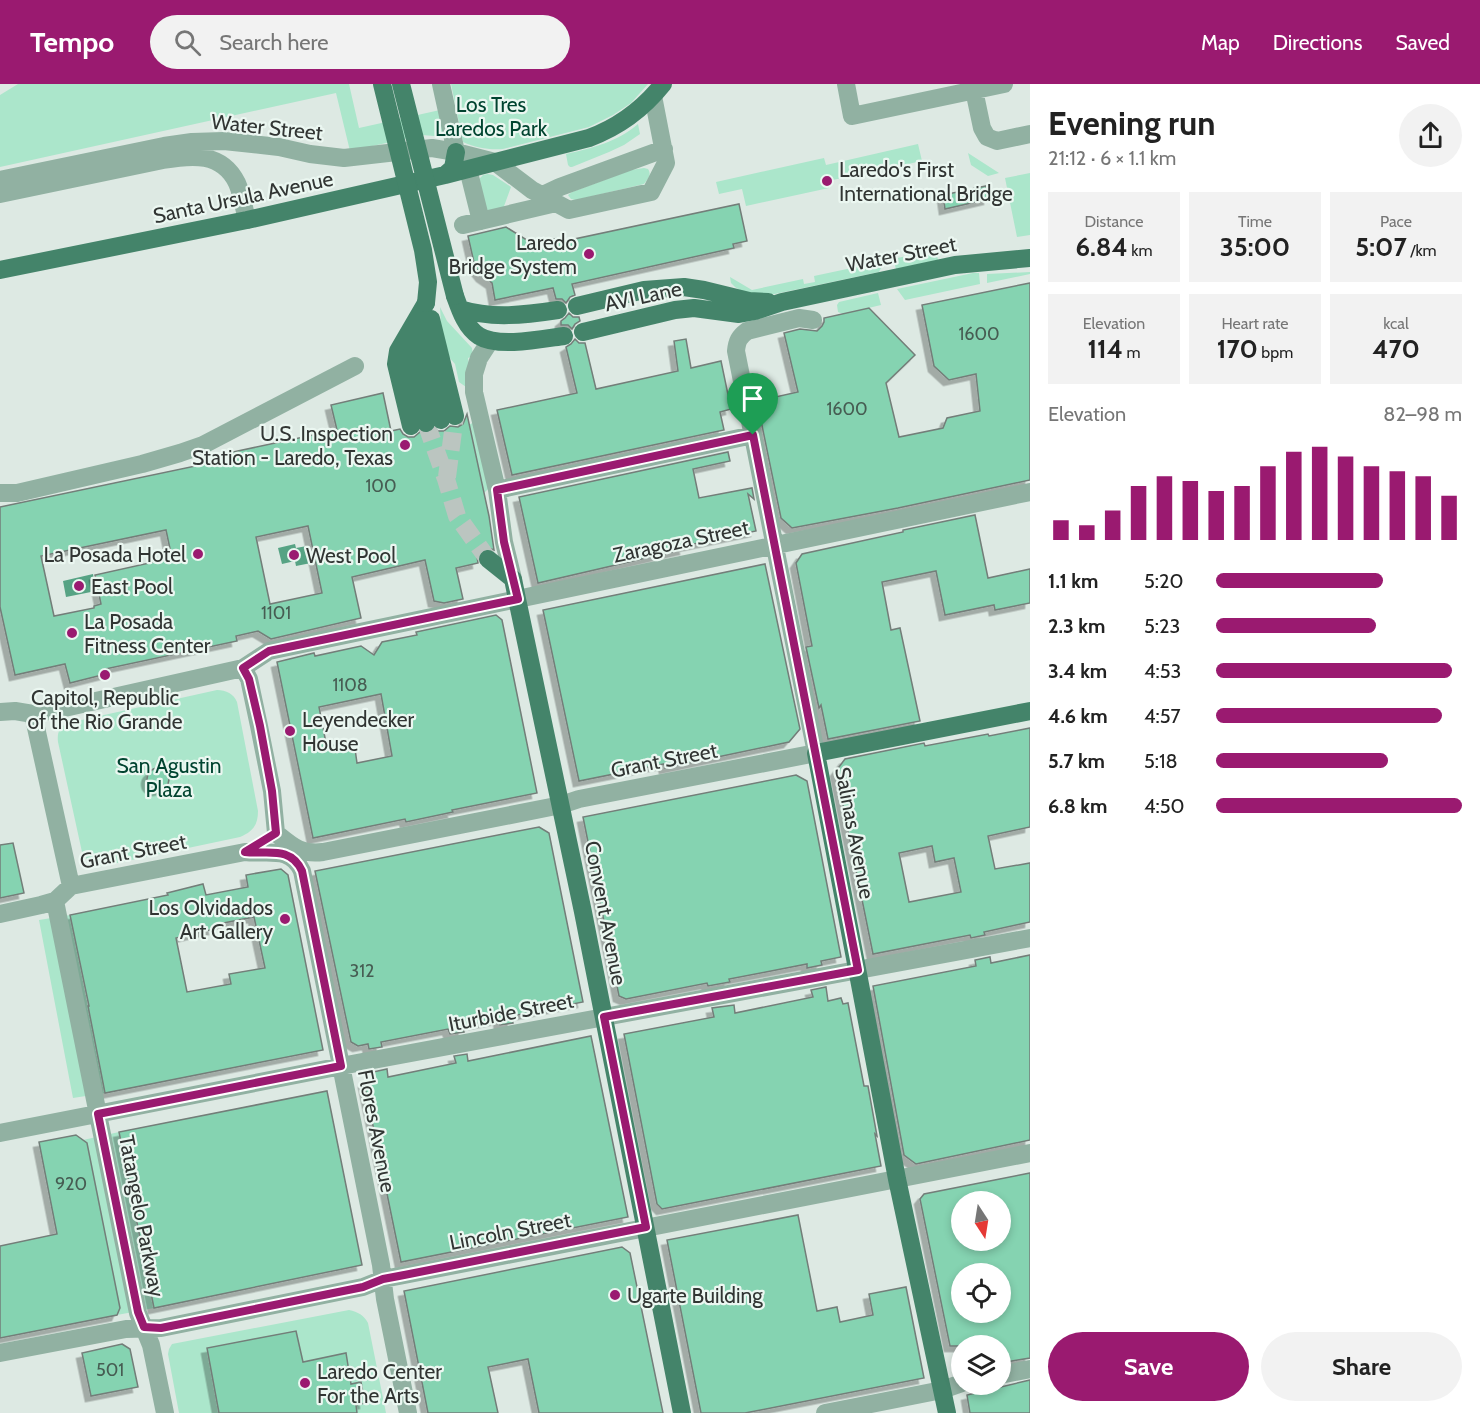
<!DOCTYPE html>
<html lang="en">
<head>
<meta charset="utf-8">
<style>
  :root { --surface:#fff; --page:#f2f2f2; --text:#222; --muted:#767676; --accent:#9a1a70 }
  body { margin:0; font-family:Cabin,sans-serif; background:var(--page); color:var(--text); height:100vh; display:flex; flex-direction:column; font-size:22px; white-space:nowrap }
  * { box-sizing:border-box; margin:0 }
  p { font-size:20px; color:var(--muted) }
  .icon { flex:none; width:33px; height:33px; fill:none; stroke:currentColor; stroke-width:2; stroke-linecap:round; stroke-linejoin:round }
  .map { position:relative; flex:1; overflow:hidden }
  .details { display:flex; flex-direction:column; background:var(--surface); width:450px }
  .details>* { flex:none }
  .needle { width:39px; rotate:168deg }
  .controls { position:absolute; left:951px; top:1107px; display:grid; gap:12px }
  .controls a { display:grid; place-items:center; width:60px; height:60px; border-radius:50%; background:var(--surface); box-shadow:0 3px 9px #0003; font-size:30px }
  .pin { position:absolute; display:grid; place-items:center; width:51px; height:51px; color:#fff; margin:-62px -26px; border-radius:50% 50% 50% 0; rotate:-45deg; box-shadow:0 0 6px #0007 }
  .pin .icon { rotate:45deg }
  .round { display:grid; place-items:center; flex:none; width:63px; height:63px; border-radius:32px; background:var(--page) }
  .overview { display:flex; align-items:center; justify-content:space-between; height:102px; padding:0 18px }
  h1 { font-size:33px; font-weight:700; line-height:45px }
  .metrics { display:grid; grid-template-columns:repeat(3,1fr); gap:9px; height:102px; padding:6px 18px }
  .metrics div { display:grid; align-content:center; border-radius:0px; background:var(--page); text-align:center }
  .metrics b { font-size:26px; font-weight:700 }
  .metrics small { font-size:16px; font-weight:400 }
  .metrics p { font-size:16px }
  .chart { height:168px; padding:12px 18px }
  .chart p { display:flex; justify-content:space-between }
  .chart svg { width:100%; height:108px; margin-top:6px; stroke:var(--accent); stroke-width:6 }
  .cta { display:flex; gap:12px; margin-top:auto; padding:12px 18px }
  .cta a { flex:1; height:69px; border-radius:36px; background:var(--accent); color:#fff; font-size:24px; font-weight:700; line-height:69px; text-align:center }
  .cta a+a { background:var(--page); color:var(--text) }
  ul { padding:0 18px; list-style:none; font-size:20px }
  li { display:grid; grid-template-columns:96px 72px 1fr; align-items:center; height:45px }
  li i { height:15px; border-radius:8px; background:var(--accent) }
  header { display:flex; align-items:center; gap:36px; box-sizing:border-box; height:84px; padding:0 30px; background:var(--accent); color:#fff }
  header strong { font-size:28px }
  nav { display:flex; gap:33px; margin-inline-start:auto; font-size:21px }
  .search { width:420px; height:54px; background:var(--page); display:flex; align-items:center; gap:15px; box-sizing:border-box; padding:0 21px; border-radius:33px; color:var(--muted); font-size:22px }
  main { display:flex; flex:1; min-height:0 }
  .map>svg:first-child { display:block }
</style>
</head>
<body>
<header>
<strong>Tempo</strong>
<div class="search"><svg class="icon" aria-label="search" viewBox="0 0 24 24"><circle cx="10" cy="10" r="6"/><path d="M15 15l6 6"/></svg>Search here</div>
<nav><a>Map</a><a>Directions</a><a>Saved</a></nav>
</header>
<main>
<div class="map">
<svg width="1030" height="1329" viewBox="0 0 1030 1329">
  <defs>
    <filter id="shadow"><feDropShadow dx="-5.5" dy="5.5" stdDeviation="0" flood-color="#0004"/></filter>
  </defs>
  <rect width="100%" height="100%" fill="#dde9e3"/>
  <!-- green -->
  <path fill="#abe6cb" d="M18,0H349L359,44L440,26L446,53L422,51L350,67L336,9L0,83V11Z
    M451,0H648L631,19L613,31L589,43L503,65C489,66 476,64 463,58Z
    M638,40L640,50L624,61L609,68L572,83H570L568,81L566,70C593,64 617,58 638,40Z
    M918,60L922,77L828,97L829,104L746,122L742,105L719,110L716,98L824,74L826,81Z
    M968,69L999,89L988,92L971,81Z
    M644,84L648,85C652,91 648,95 644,100L576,116L571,115L568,111L572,108L631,86Z
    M1030,89V151L1017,153L1005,94Z
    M488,90L493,91L511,103L503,125L487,129L478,96L483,91Z
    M947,163L948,169L937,172L938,176L896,185L893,175Z
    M880,178L881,184L879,188L770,211L746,210L735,203L731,199L730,193L752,206L803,195L804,200L815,198L814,192Z
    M1030,188V190L987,199V190Z
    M973,189H979L980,200L905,216L897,205Z
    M878,209L881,221L843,230L838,228L837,221L839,218Z
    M440,223L447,237L472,264L473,272L468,274L491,402L484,409L469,341L474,338L466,303L459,298L455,280L448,272L441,241Z
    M217,606C226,606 234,610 237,618L258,727C258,742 252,748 240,753L103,782C92,782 87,777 82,768L58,658C57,649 59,643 68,639Z
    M70,831L105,1009L73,1014L39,836Z
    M119,1048L154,1224L117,1231L103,1140L87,1059L83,1056Z
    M349,1226C358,1228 364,1231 368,1239L386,1329H179L168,1270L169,1265L172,1260Z"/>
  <!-- water -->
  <path fill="#56a384" d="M295,460L296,464L307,462L311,479L296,482L295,477L282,480L278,464Z
    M93,490L96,507L66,513L63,497Z"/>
  <!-- building -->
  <path fill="#85d3b1" stroke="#737e79" stroke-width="1.5" fill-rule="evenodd" filter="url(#shadow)" d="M986,102L989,115L945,125L943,111Z
    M739,120L747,157L733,160L734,164L572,200L575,211L570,213L566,219L562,215H556L553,204L495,216L492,199L482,192L475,183L468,152L506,143L533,160L559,154L560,158Z
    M1030,199V396L898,424L792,444L781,434L757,317L798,308L784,249L800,245L817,247L822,242L824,238V234L869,224L915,271L886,299L899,353L943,344L947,334L980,327L976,290L949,296L934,282L922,221Z
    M569,229L573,233H579L580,237L575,240L572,245L568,241H561V237L565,234Z
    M575,255L579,259H585L596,305L678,287L674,257L686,255L691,284L721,277L731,325L720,328L724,346L512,391L497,326L577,309L566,263L571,260Z
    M383,309L391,347L400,345L403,350L408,353H414L420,348L423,350H429L435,345L438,347H444L450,342L458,343L463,340L467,330L489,432L494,466L489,464L483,465L479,468L477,473L478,479L456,484L463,515L444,519L434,517L425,476L352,493L361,534L271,555L258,547L236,552L237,557L105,585L106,590L70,599L65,580L15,591L0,523V423L229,375L228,369L337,346L331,321ZM308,442L322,509L270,520L256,453ZM166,446L172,474L95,491L101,520L94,522V524L54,532L41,472Z
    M728,368L730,377L693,385L699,414L752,404L754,415L748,410L756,447L684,462L685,465L538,499L519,413Z
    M975,431L988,494L1030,485V519L995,526L994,521L945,531L936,487L882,498L891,546L900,544L920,637L828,655L821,621L819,624L806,563L812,562L796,479L802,470L903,448V446Z
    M765,480L800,645L789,658L665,684L664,680L579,697L543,526Z
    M496,531L502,536L537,709L452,726L453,728L406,738L405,735L313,754L277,578L314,569L315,572L361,562L374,571L382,558L417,551L416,548ZM381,610L392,672L357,679L355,665L345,667L343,659L330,662L329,659H326L319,623Z
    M1030,644V743L988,752L995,785L1030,779V838L984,848L985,851L971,854L970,851L873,870L836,687L845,675L924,659L925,662L988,650L989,652ZM932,762L935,778L954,774L961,808L909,818L899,769Z
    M147 695a11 11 0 1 1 22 0a11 11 0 1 1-22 0Z
    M796,691L807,697L841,873L821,877L822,881L807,884V880L729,895L730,898L708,902L707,899L626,915L619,912L583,733Z
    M539,743L549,749L583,918L512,932L513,939L500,941L499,935L463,942L464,948L450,950L448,945L381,958L382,963L369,965L368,960L358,962L351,958L315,787Z
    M13,759L24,809L0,814V761Z
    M281,785L288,791L323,966L105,1009L88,922H89L70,831L168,811L167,809L203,800L206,811L248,803L246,791ZM254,833L265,884L229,890L231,900L187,908L176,854L214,845L213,841Z
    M1030,871V1056L916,1080L904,1071L873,902L976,882L975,876L990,873L991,879Z
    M826,903L828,917L841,914L843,920L848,919L864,1002H868L877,1052L875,1050L881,1082L662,1125L657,1120L624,950L714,933L712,924L734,921L735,929L813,913L811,906Z
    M591,952L628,1133L401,1178L364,998L374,996L373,988L387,985L388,993L456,979L454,972L467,970L468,977Z
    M327,1007L362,1181L154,1224L119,1048Z
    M76,1051L87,1059L120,1224L117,1231L0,1254V1162L57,1150L39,1058Z
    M1030,1089V1274L1000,1279V1262H950L920,1115L924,1110ZM962,1118H1000V1156H962ZM962,1190H1000V1228H962Z
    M798,1131L817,1227L837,1223L840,1238L873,1231L869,1210L906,1203L924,1294L745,1329H701L667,1156Z
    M622,1163L630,1169L663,1329H539L528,1275L488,1283L498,1329H428L404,1207Z
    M296,1247L303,1278L346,1269L351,1300L361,1298L365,1319L356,1321L357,1329H219L207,1264Z
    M122,1260L130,1265L138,1303L91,1312L82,1269Z
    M1030,1296V1329H970L967,1311Z"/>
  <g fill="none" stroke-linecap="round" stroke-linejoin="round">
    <!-- major-tunnel -->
    <path stroke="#bbc5c0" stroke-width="18" stroke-dasharray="18 9" stroke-linecap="butt" d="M426,339L446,395L457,432L488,475
      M447,393L455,332"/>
    <!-- minor -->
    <path stroke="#91b1a2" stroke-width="18" d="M441,0L456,68
      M846,0L852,32L1004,0
      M974,6L982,44L987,53L997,57L1030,50
      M468,85L481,137
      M0,96L164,62L192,58L224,57L279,63L310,70L344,74L432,64L456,68L495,78L532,106L569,126L651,108L666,79L653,12
      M0,110L163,76C192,71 222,68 237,99C242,110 244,125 247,136
      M543,111L560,103L664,65
      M463,141L556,119
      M490,257L479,274L474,290V308L497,406L504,458L513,495
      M497,406L753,351
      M0,409H17L142,380L180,369L203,361L355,282
      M243,584L249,595L259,642L272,707L276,749C292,762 301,771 323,768L561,721L579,715L816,669L736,267C737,257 739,253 747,247L799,234L813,236
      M0,628L15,627L33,630L60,625L243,584L269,567L1030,408
      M33,630L71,802
      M55,817L138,1229L151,1261L165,1329
      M0,830L41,821L55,817L71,802L245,768C267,771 290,761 302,787L381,1181L385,1215L408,1329
      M0,1049L357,979L1030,854
      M0,1269L126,1245L161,1244L363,1203L383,1195L399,1192L1030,1069
      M1000,1291L1030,1285
      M825,1329L942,1306L962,1299"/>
    <!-- major -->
    <path stroke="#44846a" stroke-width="18" d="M445,91L453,84L456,68
      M0,186L247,136L445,91L589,54C619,43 643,25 663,0
      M455,212C460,226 466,244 479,252C498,264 542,255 564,252
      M577,222L644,206L684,203L704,206L749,217L768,218
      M460,225C492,235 525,231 558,226
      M431,235L455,332
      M425,245V266L441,336
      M417,246L412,269L413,283L426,339
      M583,248L675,226L694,224L739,230L755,227L782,218L955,181L1030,174
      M411,342L396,280L398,267L426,219
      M488,475L513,495L517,515L583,828L682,1329
      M947,1329L897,1095L816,669L1030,627"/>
    <!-- major-bridge -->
    <path stroke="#44846a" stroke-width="18" d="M382,0L423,166L428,198L426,219
      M401,0L455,212"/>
  </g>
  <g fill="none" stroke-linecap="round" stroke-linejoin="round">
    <defs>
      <path id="route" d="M753,351L858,886L604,933L646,1143L399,1192L383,1195L363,1203L161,1244L144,1243L138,1228L98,1030L341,982L302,787C290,761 267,771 245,768L276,749L272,707L260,642L249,595L243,584L269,567L518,515L504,458L497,406Z"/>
    </defs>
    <!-- route casing -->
    <use href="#route" stroke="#fff" stroke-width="12"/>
    <!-- route -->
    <use href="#route" stroke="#9a1a70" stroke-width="8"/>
  </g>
  <!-- markers -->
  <g fill="#9a1a70" stroke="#ebf7f1" stroke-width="2">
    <circle cx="827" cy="97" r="6"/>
    <circle cx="589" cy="170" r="6"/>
    <circle cx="405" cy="361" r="6"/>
    <circle cx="198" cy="470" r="6"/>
    <circle cx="294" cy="471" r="6"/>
    <circle cx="79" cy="502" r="6"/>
    <circle cx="72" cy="549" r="6"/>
    <circle cx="105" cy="591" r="6"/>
    <circle cx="290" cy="647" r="6"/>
    <circle cx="285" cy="835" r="6"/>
    <circle cx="615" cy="1211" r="6"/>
    <circle cx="305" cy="1299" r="6"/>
  </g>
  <g text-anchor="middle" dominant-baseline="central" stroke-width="4.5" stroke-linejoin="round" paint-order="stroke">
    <!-- number labels -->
    <g font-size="18" fill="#465c52">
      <text x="979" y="250">1600</text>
      <text x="847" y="325">1600</text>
      <text x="381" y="402">100</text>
      <text x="276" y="529">1101</text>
      <text x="350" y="601">1108</text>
      <text x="362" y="887">312</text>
      <text x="71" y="1100">920</text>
      <text x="110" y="1286">501</text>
    </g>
    <!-- park labels -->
    <g font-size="21" fill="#004430" stroke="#ebf7f1">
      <text x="491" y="20">Los Tres<tspan x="491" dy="24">Laredos Park</tspan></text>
      <text x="169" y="681">San Agustin<tspan x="169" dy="24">Plaza</tspan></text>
    </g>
    <!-- street labels -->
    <g font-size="21" fill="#313533" stroke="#ebf7f1">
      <text transform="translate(267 43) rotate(6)">Water Street</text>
      <text transform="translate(243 113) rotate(-12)">Santa Ursula Avenue</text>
      <text transform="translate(901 170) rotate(-11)">Water Street</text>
      <text transform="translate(643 212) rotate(-12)">AVI Lane</text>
      <text transform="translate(681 457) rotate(-12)">Zaragoza Street</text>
      <text transform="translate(664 676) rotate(-11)">Grant Street</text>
      <text transform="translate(855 749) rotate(79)">Salinas Avenue</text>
      <text transform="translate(133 767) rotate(-11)">Grant Street</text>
      <text transform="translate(606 829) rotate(79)">Convent Avenue</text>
      <text transform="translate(511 928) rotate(-11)">Iturbide Street</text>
      <text transform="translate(377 1047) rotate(79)">Flores Avenue</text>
      <text transform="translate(142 1132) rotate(79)">Tatangelo Parkway</text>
      <text transform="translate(510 1147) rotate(-11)">Lincoln Street</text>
    </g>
    <!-- poi labels -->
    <g font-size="21" fill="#313533" stroke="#ebf7f1" text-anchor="start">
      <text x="839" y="85">Laredo's First<tspan x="839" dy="24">International Bridge</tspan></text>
      <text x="577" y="158" text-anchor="end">Laredo<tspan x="577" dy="24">Bridge System</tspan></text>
      <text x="393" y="349" text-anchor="end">U.S. Inspection<tspan x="393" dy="24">Station - Laredo, Texas</tspan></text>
      <text x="186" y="470" text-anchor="end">La Posada Hotel</text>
      <text x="306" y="471">West Pool</text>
      <text x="91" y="502">East Pool</text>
      <text x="84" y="537">La Posada<tspan x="84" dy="24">Fitness Center</tspan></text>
      <text x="105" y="613" text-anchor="middle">Capitol, Republic<tspan x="105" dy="24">of the Rio Grande</tspan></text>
      <text x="302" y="635">Leyendecker<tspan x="302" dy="24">House</tspan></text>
      <text x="273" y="823" text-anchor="end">Los Olvidados<tspan x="273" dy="24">Art Gallery</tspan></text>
      <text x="627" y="1211">Ugarte Building</text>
      <text x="317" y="1287">Laredo Center<tspan x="317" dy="24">For the Arts</tspan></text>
    </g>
  </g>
</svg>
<div class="controls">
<a><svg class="needle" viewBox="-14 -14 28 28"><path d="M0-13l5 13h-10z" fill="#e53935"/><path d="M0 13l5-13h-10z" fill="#767676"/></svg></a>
<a><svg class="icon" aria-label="locate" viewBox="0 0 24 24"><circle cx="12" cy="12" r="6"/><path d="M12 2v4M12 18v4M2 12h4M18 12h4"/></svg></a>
<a><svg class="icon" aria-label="layers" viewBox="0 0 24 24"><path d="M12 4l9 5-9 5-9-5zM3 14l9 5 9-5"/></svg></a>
</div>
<div class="pin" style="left:753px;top:351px;background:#1e9e55"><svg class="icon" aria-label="arrive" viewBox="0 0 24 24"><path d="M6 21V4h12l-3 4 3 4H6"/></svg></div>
</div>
<section class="details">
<div class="overview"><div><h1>Evening run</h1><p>21:12 · 6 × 1.1 km</p></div><a class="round"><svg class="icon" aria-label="share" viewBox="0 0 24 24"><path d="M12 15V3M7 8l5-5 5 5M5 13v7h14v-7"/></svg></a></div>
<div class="metrics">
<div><p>Distance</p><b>6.84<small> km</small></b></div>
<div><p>Time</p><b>35:00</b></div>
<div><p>Pace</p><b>5:07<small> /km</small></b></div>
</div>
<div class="metrics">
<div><p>Elevation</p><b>114<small> m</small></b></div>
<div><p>Heart rate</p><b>170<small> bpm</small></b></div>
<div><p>kcal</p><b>470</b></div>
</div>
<div class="chart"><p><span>Elevation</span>82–98 m</p>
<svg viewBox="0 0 160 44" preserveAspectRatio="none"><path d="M5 44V36M15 44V38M25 44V32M35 44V22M45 44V18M55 44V20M65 44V24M75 44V22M85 44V14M95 44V8M105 44V6M115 44V10M125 44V14M135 44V16M145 44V18M155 44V26"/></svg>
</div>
<ul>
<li><b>1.1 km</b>5:20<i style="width:68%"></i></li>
<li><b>2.3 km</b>5:23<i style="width:65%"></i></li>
<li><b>3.4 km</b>4:53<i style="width:96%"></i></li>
<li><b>4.6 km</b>4:57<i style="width:92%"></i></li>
<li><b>5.7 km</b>5:18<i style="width:70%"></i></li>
<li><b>6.8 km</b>4:50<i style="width:100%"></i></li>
</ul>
<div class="cta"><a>Save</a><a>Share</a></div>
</section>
</main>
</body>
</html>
